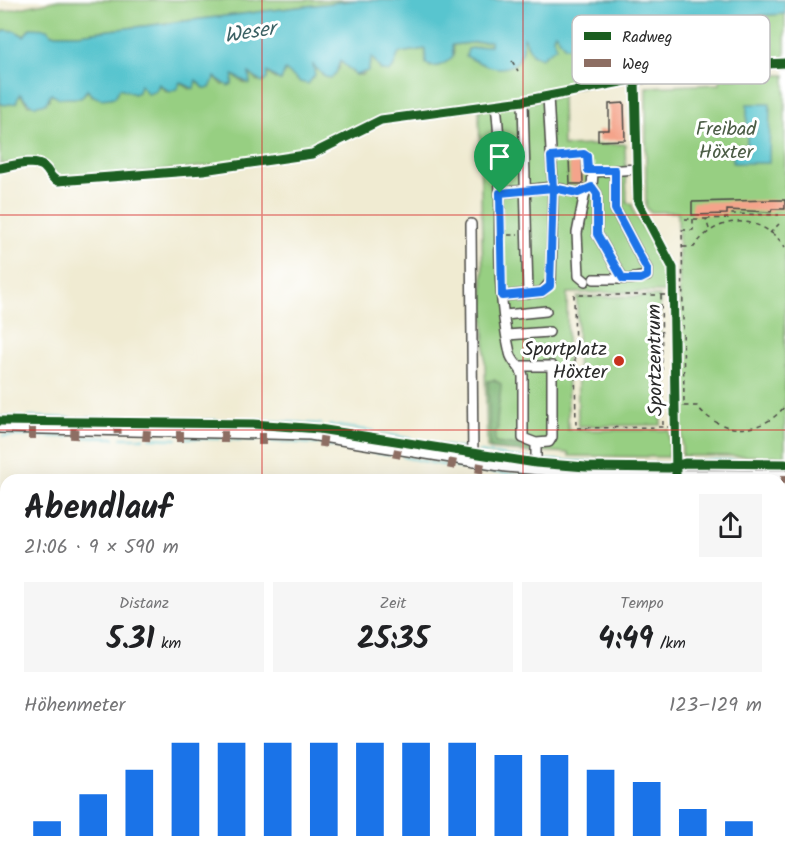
<!DOCTYPE html>
<html lang="de">
<head>
<meta charset="utf-8">
<style>
  :root { --surface:#fff; --page:#f6f6f6; --text:#202124; --muted:#757577; --accent:#1a73e8 }
  body { margin:0; font-family:Kalam,sans-serif; background:var(--page); color:var(--text); height:100vh; display:flex; flex-direction:column; font-size:22px; white-space:nowrap }
  * { box-sizing:border-box; margin:0 }
  p { font-size:20px; color:var(--muted) }
  .icon { flex:none; width:33px; height:33px; fill:none; stroke:currentColor; stroke-width:2; stroke-linecap:round; stroke-linejoin:round }
  .map { position:relative; flex:1; overflow:hidden }
  .panel { position:absolute; left:0px; top:474px; width:786px; height:386px; display:flex; flex-direction:column; background:var(--surface); border-radius:18px 18px 0 0; box-shadow:0 6px 24px #0002 }
  .panel>* { flex:none }
  .pin { position:absolute; display:grid; place-items:center; width:51px; height:51px; color:#fff; margin:-62px -26px; border-radius:50% 50% 50% 0; rotate:-45deg; box-shadow:0 0 6px #0007 }
  .pin .icon { rotate:45deg }
  .round { display:grid; place-items:center; flex:none; width:63px; height:63px; border-radius:0px; background:var(--page) }
  .summary { display:flex; align-items:center; justify-content:space-between; height:102px; padding:0 24px }
  h1 { font-size:33px; font-weight:600; line-height:45px }
  .figures { display:grid; grid-template-columns:repeat(3,1fr); gap:9px; height:102px; padding:6px 24px }
  .figures div { display:grid; align-content:center; border-radius:0px; background:var(--page); text-align:center }
  .figures b { font-size:30px; font-weight:600 }
  .figures small { font-size:16px; font-weight:400 }
  .figures p { font-size:16px }
  .chart { height:168px; padding:12px 24px }
  .chart p { display:flex; justify-content:space-between }
  .chart svg { width:100%; height:108px; margin-top:6px; stroke:var(--accent); stroke-width:6 }
  .map>svg:first-child { display:block }
</style>
</head>
<body>
<div class="map">
<svg width="785" height="859" viewBox="0 0 785 859">
  <rect width="100%" height="100%" fill="#fff"/>
  <filter id="ink" filterUnits="userSpaceOnUse"><feTurbulence type="fractalNoise" baseFrequency=".0167" numOctaves="2"/><feDisplacementMap in="SourceGraphic" scale="12" xChannelSelector="R" yChannelSelector="G"/><feConvolveMatrix kernelMatrix="1 2 1 2 8 2 1 2 1" color-interpolation-filters="sRGB"/></filter>
  <filter id="wash" filterUnits="userSpaceOnUse"><feTurbulence type="fractalNoise" baseFrequency=".008" numOctaves="4" result="noise"/><feDisplacementMap in="SourceGraphic" scale="24" xChannelSelector="R" yChannelSelector="G"/><feGaussianBlur stdDeviation="1.35" result="paint"/><feColorMatrix in="noise" values="0 0 0 0 0 0 0 0 0 0 0 0 0 0 0 0 0 1.4 0 .05"/><feComposite in="paint" operator="in"/></filter>
  <g filter="url(#wash)">
    <rect width="100%" height="100%" fill="#f0ebd2"/>
    <!-- green -->
    <path fill="#97cf82" stroke="#617d56" stroke-width="1.5" d="M59,0H356L78,34H50L30,28L24,36L15,31L5,30L0,35V12Z
      M785,14V60L692,65L522,98L380,117L310,151L201,167L60,179L46,164L35,161L0,164V103L20,94L28,105L49,100L50,94L83,96L87,90L92,96L120,88L125,90L140,85L159,84L167,92L180,82L190,89L196,80L204,88L215,77L223,85L233,75L246,84L249,73L258,82L267,79V72L275,79L285,70L300,82L313,65L322,74L339,69L340,61L356,75H363L372,57L381,70L399,53L425,49L430,67C442,65 446,62 454,53L452,45L490,41L491,45L468,49C481,71 497,68 518,61L522,53L521,38L523,36L532,54L555,33L565,47L612,42L616,38L619,26L625,38L647,36L651,23L656,21Z
      M778,75H785V456H682L678,212H650L646,207V87L720,84V78C733,77 768,79 778,75Z
      M562,96L563,146L625,144L627,203L632,204L634,212L667,271V292L567,293L568,430H669V457L569,456V453L487,448L479,110L518,104L521,108L527,103Z
      M660,296L661,425L578,426L577,297Z"/>
    <!-- forest -->
    <path fill="#79b270" stroke="#526e4e" stroke-width="1.5" d="M494,380L501,384C501,397 495,419 498,427L495,434V443L533,448V453L490,449L488,381Z"/>
    <!-- water -->
    <path fill="#58c5cf" stroke="#42787d" stroke-width="1.5" d="M356,0H785V14L656,21L651,23L643,42L629,43L619,26L612,42L565,47L555,33L553,37L556,47L541,58L532,54L523,36V50L518,61C503,75 482,65 466,56L468,49L490,45V41L452,45L453,56C446,64 435,70 426,64L425,49L399,53L393,68L388,72L381,70L372,57L368,71L356,75L340,61L336,73L331,78L325,77L313,65L315,75L308,84L300,82L285,70L281,81L267,72V79L262,83L249,73L250,84L233,75L232,84L228,86L215,77L210,88H204L196,80L194,89L180,82L178,88L170,92L159,84L156,91L148,94L140,85L138,92L134,94L120,88L115,97C102,100 96,100 87,90L81,98H58L51,94L46,103C28,108 32,105 20,94L16,103L4,105L0,103V35L5,30L15,31L24,36L30,28L48,29L51,34H78Z
      M747,104H770L769,163H733V145H747V132H756L755,128H747Z"/>
    <g fill="none" stroke-linecap="round" stroke-linejoin="round">
      <!-- stream -->
      <path stroke="#58c5cf" stroke-width="2" d="M0,417H22
        M29,417L71,418
        M79,418H115
        M121,418L160,419
        M169,419L196,420
        M204,420H218
        M226,420H251
        M256,420L321,424
        M329,425L374,431
        M380,433L412,439
        M3,436H28
        M36,436L69,437
        M79,437L114,438
        M121,438H143
        M150,438L177,439
        M184,438L220,439
        M229,440H258
        M266,441L318,444
        M419,441L469,450
        M327,445L389,455
        M478,452L531,459
        M403,457L448,466
        M540,460L667,464
        M695,460L785,461
        M455,467L477,470
        M482,471L555,480
        M780,483H781"/>
    </g>
    <g id="blocks">
      <!-- building -->
      <path fill="#f4a48b" d="M624,103L625,140L598,141V130H609V104Z
        M582,156L583,184H570L569,157Z
        M774,200H785V209H772L771,212L727,210V214L692,215V202Z"/>
    </g>
  </g>
  <g filter="url(#ink)">
    <use href="#blocks" fill-opacity="0" stroke="#494844" stroke-width="1.5"/>
    <g fill="none" stroke-linecap="round" stroke-linejoin="round">
      <defs>
        <path id="minor" d="M523,101L528,294
          M496,105C506,187 491,271 510,353C512,363 521,366 523,376V438L536,443L549,442L552,437V366H519
          M592,187L597,194V234L623,279
          M585,192L577,233L579,276L585,281
          M500,193L553,187L578,193L592,187L593,172L637,169
          M471,224L473,462
          M594,279H630L647,276V269L615,209V170
          M502,296L542,292L551,281L553,187L548,96
          M505,315L546,311
          M507,335L549,332
          M0,428L310,435L506,467L585,474L785,475
          M536,470V443
          M676,475L673,268L638,202L635,80L693,68L785,63"/>
        <path id="major" d="M780,859L785,855"/>
      </defs>
      <!-- minor casing -->
      <use href="#minor" stroke="#494844" stroke-width="12"/>
      <!-- major casing -->
      <use href="#major" stroke="#494844" stroke-width="15"/>
      <!-- path -->
      <path stroke="#494844" stroke-width="1.5" stroke-dasharray="4.5 4.5" stroke-linecap="butt" d="M588,37L593,36L594,45
        M512,61L518,71
        M785,72V95
        M559,157L584,154L587,156L588,165
        M685,219H706L709,229
        M693,219V230H682L684,406H697C721,436 761,436 785,406
        M706,219L728,218L732,214L779,215
        M770,233L779,224
        M508,235H518
        M683,247H694C717,214 761,213 785,247
        M661,295L663,425
        M665,295H574L576,428L668,427"/>
      <!-- minor -->
      <use href="#minor" stroke="#fff" stroke-width="9"/>
      <!-- major -->
      <use href="#major" stroke="#f8bf6c" stroke-width="12"/>
      <!-- quiet -->
      <path stroke="#8d6e63" stroke-width="8" stroke-dasharray="15 8" stroke-linecap="butt" d="M594,45L602,86
        M117,419L118,441
        M32,439V428
        M74,439L75,418
        M146,441L147,430
        M180,442V431
        M224,443V431
        M262,445V433
        M322,447L325,424
        M396,458L398,449
        M451,469L453,459
        M479,473L481,463
        M785,475V484
        M724,480V475
        M757,480V475
        M0,721H6
        M780,738L785,737"/>
      <defs>
        <path id="cycleway" d="M635,80L638,202L673,268L676,475
          M0,168C12,166 35,159 44,167C50,172 50,179 58,181L203,170L312,154L381,120L523,101L693,68L785,63
          M0,421L253,424L319,429L536,463L586,467L669,468L685,463L785,464"/>
      </defs>
      <!-- cycleway casing -->
      <use href="#cycleway" stroke="#fff" stroke-width="13"/>
      <!-- cycleway -->
      <use href="#cycleway" stroke="#1b5e20" stroke-width="9"/>
    </g>
  </g>
  <g fill="none" stroke-linecap="round" stroke-linejoin="round" filter="url(#ink)">
    <defs>
      <path id="route" d="M500,193L502,296L542,292L550,286L553,188L578,193L592,187L597,194V234L620,274L623,279H641L647,276V269L615,209V170H588L587,156L584,154L551,157L553,188L500,193"/>
    </defs>
    <!-- route casing -->
    <use href="#route" stroke="#fff" stroke-width="12"/>
    <!-- route -->
    <use href="#route" stroke="#1a73e8" stroke-width="8"/>
  </g>
  <!-- grid -->
  <path fill="none" stroke="#d62828" stroke-width="1.5" stroke-opacity="0.55" d="M262,0V480M523,0V480M0,215H785M0,430H785M0,644H6M780,644H785M262,854V859M523,854V859"/>
  <!-- markers -->
  <circle fill="#c8321e" stroke="#fff" stroke-width="2" cx="619" cy="361" r="6"/>
  <g text-anchor="middle" dominant-baseline="central" stroke-width="6" stroke-linejoin="round" paint-order="stroke">
    <!-- park labels -->
    <g font-size="20" fill="#4b5c45" stroke="#fff">
      <text x="726" y="130">Freibad<tspan x="726" dy="23">Höxter</tspan></text>
    </g>
    <!-- poi labels -->
    <g font-size="20" fill="#2b2b2b" stroke="#fff" text-anchor="end">
      <text x="607" y="350">Sportplatz<tspan x="607" dy="23">Höxter</tspan></text>
    </g>
    <!-- street labels -->
    <g font-size="20" fill="#2b2b2b" stroke="#fff">
      <text transform="translate(656 360) rotate(-91)">Sportzentrum</text>
    </g>
    <!-- water labels -->
    <g font-size="21" font-style="italic" fill="#3b6164" stroke="#fff">
      <text transform="translate(250 33) rotate(-9)">Weser</text>
    </g>
  </g>
  <!-- legend -->
  <rect x="572" y="15" width="198" height="69" rx="9" fill="#fff" stroke="#bfbfbf" stroke-width="1.5"/>
  <rect x="584" y="32" width="27" height="8" fill="#1b5e20"/>
  <rect x="584" y="59" width="27" height="8" fill="#8d6e63"/>
  <g font-size="16" fill="#2b2b2b">
    <text x="622" y="42">Radweg</text>
    <text x="622" y="69">Weg</text>
  </g>
</svg>
<div class="pin" style="left:500px;top:193px;background:#1e9e55"><svg class="icon" aria-label="arrive" viewBox="0 0 24 24"><path d="M6 21V4h12l-3 4 3 4H6"/></svg></div>
<section class="panel">
<div class="summary"><div><h1>Abendlauf</h1><p>21:06 · 9 × 590 m</p></div><a class="round"><svg class="icon" aria-label="share" viewBox="0 0 24 24"><path d="M12 15V3M7 8l5-5 5 5M5 13v7h14v-7"/></svg></a></div>
<div class="figures">
<div><p>Distanz</p><b>5.31<small> km</small></b></div>
<div><p>Zeit</p><b>25:35</b></div>
<div><p>Tempo</p><b>4:49<small> /km</small></b></div>
</div>
<div class="chart"><p><span>Höhenmeter</span>123–129 m</p>
<svg viewBox="0 0 160 44" preserveAspectRatio="none"><path d="M5 44V38M15 44V27M25 44V17M35 44V6M45 44V6M55 44V6M65 44V6M75 44V6M85 44V6M95 44V6M105 44V11M115 44V11M125 44V17M135 44V22M145 44V33M155 44V38"/></svg>
</div>
</section>
</div>
</body>
</html>
